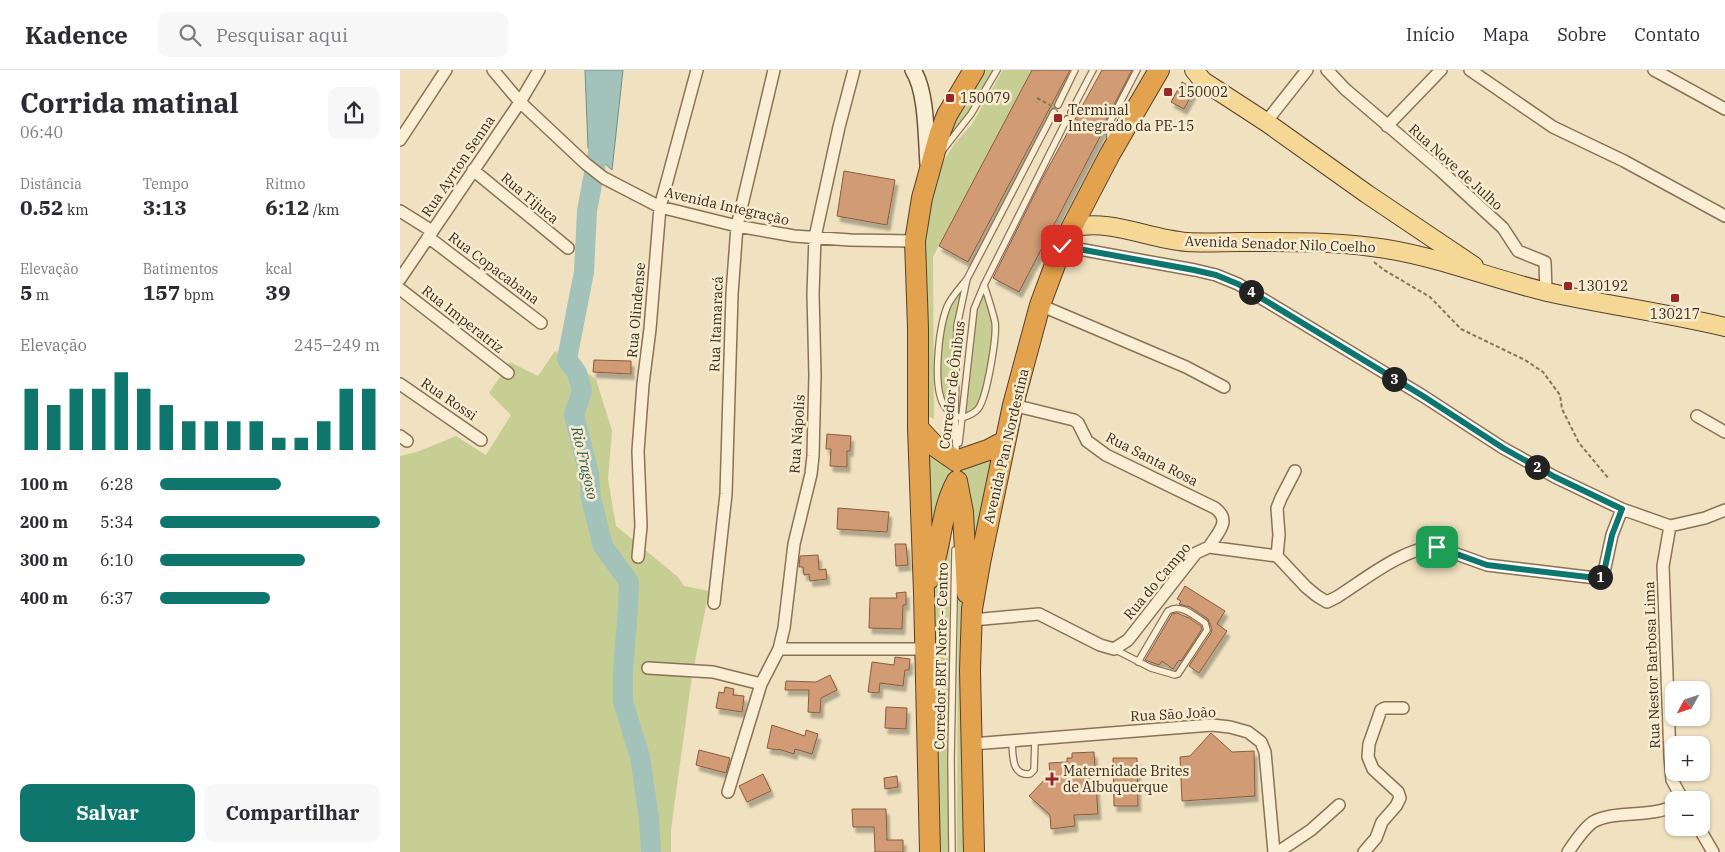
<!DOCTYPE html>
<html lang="pt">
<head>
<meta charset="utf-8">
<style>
  :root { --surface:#fff; --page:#f7f7f7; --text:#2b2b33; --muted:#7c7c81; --line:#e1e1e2; --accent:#0f766e }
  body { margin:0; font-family:"IBM Plex Serif",serif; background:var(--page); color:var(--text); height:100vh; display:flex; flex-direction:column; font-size:19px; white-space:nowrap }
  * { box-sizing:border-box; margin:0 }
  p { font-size:16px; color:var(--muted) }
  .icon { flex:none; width:28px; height:28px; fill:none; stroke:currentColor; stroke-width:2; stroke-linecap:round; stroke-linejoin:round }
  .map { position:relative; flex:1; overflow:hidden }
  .side { display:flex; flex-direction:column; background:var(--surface); width:400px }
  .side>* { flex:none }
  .needle { width:32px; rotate:230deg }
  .tools { position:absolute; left:1265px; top:611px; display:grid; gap:10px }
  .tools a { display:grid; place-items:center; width:45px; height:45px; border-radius:10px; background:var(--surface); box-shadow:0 1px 4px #0004; font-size:25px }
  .pin { position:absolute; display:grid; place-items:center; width:42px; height:42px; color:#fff; margin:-21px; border-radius:10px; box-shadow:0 2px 8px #0006 }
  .km { position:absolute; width:25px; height:25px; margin:-12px; border-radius:50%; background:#222; color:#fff; font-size:14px; line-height:25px; text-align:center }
  .round { display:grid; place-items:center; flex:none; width:52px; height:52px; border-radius:10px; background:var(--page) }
  .summary { display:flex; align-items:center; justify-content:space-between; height:85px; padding:0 20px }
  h1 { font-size:28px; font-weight:700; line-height:38px }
  .metrics { display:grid; grid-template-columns:repeat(3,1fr); gap:8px; height:85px; padding:5px 20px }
  .metrics div { display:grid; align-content:center }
  .metrics b { font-size:21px; font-weight:700 }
  .metrics small { font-size:14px; font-weight:400 }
  .metrics p { font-size:14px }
  .chart { height:140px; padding:10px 20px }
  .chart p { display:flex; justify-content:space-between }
  .chart svg { width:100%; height:90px; margin-top:5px; stroke:var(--accent); stroke-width:6 }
  .action { display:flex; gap:10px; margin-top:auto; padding:10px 20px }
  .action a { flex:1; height:58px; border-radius:10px; background:var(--accent); color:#fff; font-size:20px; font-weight:700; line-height:58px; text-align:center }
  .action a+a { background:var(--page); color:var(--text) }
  ul { padding:0 20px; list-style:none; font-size:16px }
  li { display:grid; grid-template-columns:80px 60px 1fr; align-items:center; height:38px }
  li i { height:12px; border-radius:6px; background:var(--accent) }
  header { display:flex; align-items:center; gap:30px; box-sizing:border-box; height:70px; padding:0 25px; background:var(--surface); border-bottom:1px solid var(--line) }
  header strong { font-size:24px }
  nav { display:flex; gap:28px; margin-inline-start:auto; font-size:18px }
  .search { width:350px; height:45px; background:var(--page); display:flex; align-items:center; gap:12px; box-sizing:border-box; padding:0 18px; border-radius:10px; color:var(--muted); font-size:19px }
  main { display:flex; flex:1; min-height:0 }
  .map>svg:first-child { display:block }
</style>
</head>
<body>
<header>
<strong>Kadence</strong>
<div class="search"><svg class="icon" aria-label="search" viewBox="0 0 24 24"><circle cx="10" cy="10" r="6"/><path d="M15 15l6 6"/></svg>Pesquisar aqui</div>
<nav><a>Início</a><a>Mapa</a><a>Sobre</a><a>Contato</a></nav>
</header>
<main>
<section class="side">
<div class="summary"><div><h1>Corrida matinal</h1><p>06:40</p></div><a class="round"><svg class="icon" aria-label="share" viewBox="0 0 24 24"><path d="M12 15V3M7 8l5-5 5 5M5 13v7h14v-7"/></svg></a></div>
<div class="metrics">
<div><p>Distância</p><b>0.52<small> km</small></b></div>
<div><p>Tempo</p><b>3:13</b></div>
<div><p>Ritmo</p><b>6:12<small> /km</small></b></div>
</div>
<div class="metrics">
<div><p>Elevação</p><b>5<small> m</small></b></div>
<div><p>Batimentos</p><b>157<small> bpm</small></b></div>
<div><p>kcal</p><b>39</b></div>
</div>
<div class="chart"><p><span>Elevação</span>245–249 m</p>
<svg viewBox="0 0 160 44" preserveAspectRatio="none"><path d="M5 44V14M15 44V22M25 44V14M35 44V14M45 44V6M55 44V14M65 44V22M75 44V30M85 44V30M95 44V30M105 44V30M115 44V38M125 44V38M135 44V30M145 44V14M155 44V14"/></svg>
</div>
<ul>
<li><b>100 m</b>6:28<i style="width:55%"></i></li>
<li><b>200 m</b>5:34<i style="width:100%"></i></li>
<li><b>300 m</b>6:10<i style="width:66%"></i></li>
<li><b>400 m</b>6:37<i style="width:50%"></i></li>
</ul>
<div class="action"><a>Salvar</a><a>Compartilhar</a></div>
</section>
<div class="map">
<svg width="1325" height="782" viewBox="0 0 1325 782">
  <defs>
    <filter id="shadow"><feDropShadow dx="3" dy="5.5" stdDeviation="1" flood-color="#0004"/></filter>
  </defs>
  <rect width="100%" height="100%" fill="#f0e2c0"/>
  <!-- green -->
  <path fill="#c7ce94" d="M578,0H597L571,44L531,96Z
    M603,0H632L533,187L534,349L528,346V303L526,210V171L528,145L543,92L555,73L572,54Z
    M567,209L557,256L555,341H549L541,318V273L550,232Z
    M584,215L595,262L581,334L562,348L574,239Z
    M155,281L196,309L212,361L208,409L216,456L278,507L284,516L309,521L292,606L271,760V782H0V386L17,382L56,366L86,385L111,345L89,323L110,292L138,306Z
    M529,374L553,394V411L532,493Z
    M604,378L572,509L561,406L563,394Z
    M550,439L548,782H537L532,529Z
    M558,497L569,541V782H557Z"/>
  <!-- water -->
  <path fill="#a3c2b9" stroke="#6a9087" d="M185,0H223L212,100L188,78Z"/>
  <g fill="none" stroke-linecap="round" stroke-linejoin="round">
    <!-- river -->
    <path stroke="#a3c2b9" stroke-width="20" d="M202,60L187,141L184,202L167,289L177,303L182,321L174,345L189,404L191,429L203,476L229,512L228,538L223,600V632L240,687L249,748L251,782"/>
  </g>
  <!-- building -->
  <path fill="#d09b75" stroke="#8a5b3c" filter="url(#shadow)" d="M632,0H670L568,192L539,176Z
    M702,0H732L706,50L705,57L619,222L593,208L641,111Z
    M782,12L795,19L784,39L771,32Z
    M444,101L495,110L487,155L437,146Z
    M194,290L231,291V304L193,302Z
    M427,364L451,366L450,381H447V397L430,396L431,379H426Z
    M438,438L489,442L487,462L437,459Z
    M495,474H506L508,495L496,496Z
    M418,485L419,500L426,499L427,509L410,511L409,504L404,505L403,497H399L400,486Z
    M785,516L825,541L817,554L827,561L799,603L789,596L811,563L812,559L808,549L790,537L779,534L781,531L777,529Z
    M506,522V535H503L502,559L469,558L470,528H497L496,523Z
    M777,543L789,548L801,556L802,559L781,591L779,590L773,599L762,591L759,595L745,590L772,544Z
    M495,587L510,589L509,600H505L503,616L480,613L479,623L468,622L472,592L494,595Z
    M430,605L437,620L421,628L420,643L408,642L409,620H385L386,611L416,612Z
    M325,617L334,619L333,625L344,626L342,642L316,638L319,622L324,623Z
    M486,637L507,638L506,659L485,658Z
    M372,655L405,666L406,660L418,664L412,684L395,679L394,684L378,679L377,680L367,678Z
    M811,663L832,682L854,681L855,726L782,731L780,687L790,686Z
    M299,680L330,688L326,703L296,695Z
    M694,682L698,744L674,745L675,756L651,759L650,745L629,726L650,704L649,693L667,692V688H672V683Z
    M713,688H737L738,736H714Z
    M363,704L371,721L347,732L339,716Z
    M497,706L498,717L485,719L484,708Z
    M452,739H486L487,770H503V782H475L474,757H453Z"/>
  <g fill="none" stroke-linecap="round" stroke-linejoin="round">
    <defs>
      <path id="lane" d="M658,35L675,0
        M671,42L693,0
        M710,70V52L737,0
        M542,81L571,44L597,0
        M584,215C588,227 592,239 595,252C597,266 587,328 578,339C574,344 568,346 562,348C556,346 550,343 546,338C531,321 539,258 547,237C551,227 560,218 567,209L654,42
        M559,373L574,239L584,215L667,49
        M557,409L555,346L557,256L567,209
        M714,579L751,598L775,605L778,604L807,560L805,553C794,546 781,533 768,541L738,592
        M612,671C613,685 611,706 630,704L634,700L635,670
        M552,782L551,689L555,480"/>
      <path id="street" d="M93,0L120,32L186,94L204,108L260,137L337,156L394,166L450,170L515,171
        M927,0L945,19L1040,100L1103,158L1118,181L1145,192L1146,222
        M1070,0L1153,57L1224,91L1325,146
        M1254,0L1325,39
        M866,52L907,0
        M987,56L1041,0
        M0,70L46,0
        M73,100L168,178
        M0,141L32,161
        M28,167L141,253
        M662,176L795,200L816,205L838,214L1023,326L1103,378L1155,407L1222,439L1270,456L1305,448L1325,440
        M0,209L120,32L139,0
        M0,219L108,303
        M640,235L786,297L824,317
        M0,314L81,370
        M613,335L674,350L678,353L687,371L706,385L815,438C832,451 818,462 809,477
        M1297,346L1325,362
        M0,366L7,371
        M1270,456L1263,496L1270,687L1272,710L1283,730
        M877,486L879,465L877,438L881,428L895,401
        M238,487L241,456L238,381L243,314L250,259L260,137L297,0
        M314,533L326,424L332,224L337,156L374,0
        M572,550L639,544L700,575L714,579L728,570L796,483L809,477L877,486L906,517L917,526L927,532L937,527C964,510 1006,476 1037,477L1087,495L1196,508L1201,507L1204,502L1212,465L1222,439
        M379,579H526
        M248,598L313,602L361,614
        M572,674L812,655L830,657L848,662L861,672L865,682L874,782
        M328,722L361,614L379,579L384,558L394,474L411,404L413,386L415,305L413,224L415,167L439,57L454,0
        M1299,758L1313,782
        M878,782L911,760L939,735
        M964,782L976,768L982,752L996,736L1000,728L998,722L973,699L968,687L969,674L981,640L985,638H1003
        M1168,782C1175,772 1183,759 1193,752C1213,740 1249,748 1274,736"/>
      <path id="secondary" d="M513,0C527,22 526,68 528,94"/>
      <path id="primary" d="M794,0L803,11L866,52L967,124L1074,196
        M672,158C710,148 748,169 787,172C804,173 822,172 840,172C883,172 929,171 972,177C1032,184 1088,208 1147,222C1206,235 1266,243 1325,257"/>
      <path id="highway" d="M518,358L536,377L556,391L588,380L605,371
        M557,411L563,442L567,523
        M529,509C542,477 540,441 557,411
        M530,782L524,523L518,358V258L515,171L522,128L540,63L547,45L574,0
        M574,782L570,600L572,539L580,493L613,335L640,235L662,176L710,84L759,0"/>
    </defs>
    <!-- lane casing -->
    <use href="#lane" stroke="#8a7257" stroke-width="8"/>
    <!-- street casing -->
    <use href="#street" stroke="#8a7257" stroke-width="14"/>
    <!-- secondary casing -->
    <use href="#secondary" stroke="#6c533b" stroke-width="18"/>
    <!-- primary casing -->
    <use href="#primary" stroke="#57402c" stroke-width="20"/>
    <!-- highway casing -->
    <use href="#highway" stroke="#57402c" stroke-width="22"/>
    <!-- path -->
    <path stroke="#8a7257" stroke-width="2" stroke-dasharray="4 2.5" stroke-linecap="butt" d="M637,28L650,35
      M676,50L687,56
      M974,192L984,200L1030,227L1061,259L1125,290L1143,302L1160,325L1162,339L1179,373L1209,409"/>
    <!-- lane -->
    <use href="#lane" stroke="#faefd4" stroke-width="5.5"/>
    <!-- street -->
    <use href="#street" stroke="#faefd4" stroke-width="11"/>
    <!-- secondary -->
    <use href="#secondary" stroke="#faefd4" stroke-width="15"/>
    <!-- primary -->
    <use href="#primary" stroke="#f5d896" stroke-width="18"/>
    <!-- highway -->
    <use href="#highway" stroke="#e3a24d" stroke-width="20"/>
  </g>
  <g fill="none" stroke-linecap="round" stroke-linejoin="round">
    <defs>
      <path id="route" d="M662,176L794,200L816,205L838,214L1023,326L1103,378L1155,407L1222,439L1212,465L1204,502L1201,507L1196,508L1087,495L1037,477"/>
    </defs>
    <!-- route casing -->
    <use href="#route" stroke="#fff" stroke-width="10"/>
    <!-- route -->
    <use href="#route" stroke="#0f766e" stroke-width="6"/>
  </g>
  <!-- markers -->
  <g fill="#9b2525" stroke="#f7ecd0" stroke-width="2">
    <rect x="763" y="17" width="10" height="10" rx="2.5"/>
    <rect x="545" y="23" width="10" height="10" rx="2.5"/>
    <rect x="653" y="43" width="10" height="10" rx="2.5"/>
    <rect x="1163" y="211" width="10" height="10" rx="2.5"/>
    <rect x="1270" y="223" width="10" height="10" rx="2.5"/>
    <path d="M649.5 701.5h5v5h5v5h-5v5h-5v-5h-5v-5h5z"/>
  </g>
  <g text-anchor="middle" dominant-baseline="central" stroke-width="5" stroke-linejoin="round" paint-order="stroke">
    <!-- poi labels -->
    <g font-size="14" fill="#392a1c" stroke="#f7ecd0" text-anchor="start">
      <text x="778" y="22">150002</text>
      <text x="560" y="28">150079</text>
      <text x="668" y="40">Terminal<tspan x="668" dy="16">Integrado da PE-15</tspan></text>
      <text x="1178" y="216">130192</text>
      <text x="1275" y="244" text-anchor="middle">130217</text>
      <text x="663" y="701">Maternidade Brites<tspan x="663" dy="16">de Albuquerque</tspan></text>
    </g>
    <!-- street labels -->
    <g font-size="14" fill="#392a1c" stroke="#f7ecd0">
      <text transform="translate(58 96) rotate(-56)">Rua Ayrton Senna</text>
      <text transform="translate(1056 97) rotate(42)">Rua Nove de Julho</text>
      <text transform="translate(130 128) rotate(40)">Rua Tijuca</text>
      <text transform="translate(327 136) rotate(13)">Avenida Integração</text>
      <text transform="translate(880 174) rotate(2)">Avenida Senador Nilo Coelho</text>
      <text transform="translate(94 198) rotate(37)">Rua Copacabana</text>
      <text transform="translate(236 240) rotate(-85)">Rua Olindense</text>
      <text transform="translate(63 249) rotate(38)">Rua Imperatriz</text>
      <text transform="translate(316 254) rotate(-88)">Rua Itamaracá</text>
      <text transform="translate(552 315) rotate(-83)">Corredor de Ônibus</text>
      <text transform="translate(49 329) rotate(34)">Rua Rossi</text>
      <text transform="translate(397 364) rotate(-86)">Rua Nápolis</text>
      <text transform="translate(606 376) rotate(-77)">Avenida Pan Nordestina</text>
      <text transform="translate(752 389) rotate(27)">Rua Santa Rosa</text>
      <text transform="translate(757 511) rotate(-50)">Rua do Campo</text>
      <text transform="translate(541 586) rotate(-89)">Corredor BRT Norte - Centro</text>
      <text transform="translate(1252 595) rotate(-92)">Rua Nestor Barbosa Lima</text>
      <text transform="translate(773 644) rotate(-3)">Rua São João</text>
    </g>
    <!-- water labels -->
    <g font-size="15" font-style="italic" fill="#2b5956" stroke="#f7ecd0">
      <text transform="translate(185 393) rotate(77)">Rio Fragoso</text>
    </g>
  </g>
</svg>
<div class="tools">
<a><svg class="needle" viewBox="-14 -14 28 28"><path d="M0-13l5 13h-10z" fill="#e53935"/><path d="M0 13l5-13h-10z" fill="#7c7c81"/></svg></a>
<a>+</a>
<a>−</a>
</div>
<div class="pin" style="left:1037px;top:477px;background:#1e9e55"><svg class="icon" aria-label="arrive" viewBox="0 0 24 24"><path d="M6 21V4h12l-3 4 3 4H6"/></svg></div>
<div class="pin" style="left:662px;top:176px;background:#d93025"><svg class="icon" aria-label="check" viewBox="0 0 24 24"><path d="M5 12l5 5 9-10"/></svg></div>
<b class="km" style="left:1200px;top:507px">1</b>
<b class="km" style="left:1137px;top:397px">2</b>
<b class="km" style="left:994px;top:309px">3</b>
<b class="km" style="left:851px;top:222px">4</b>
</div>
</main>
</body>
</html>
